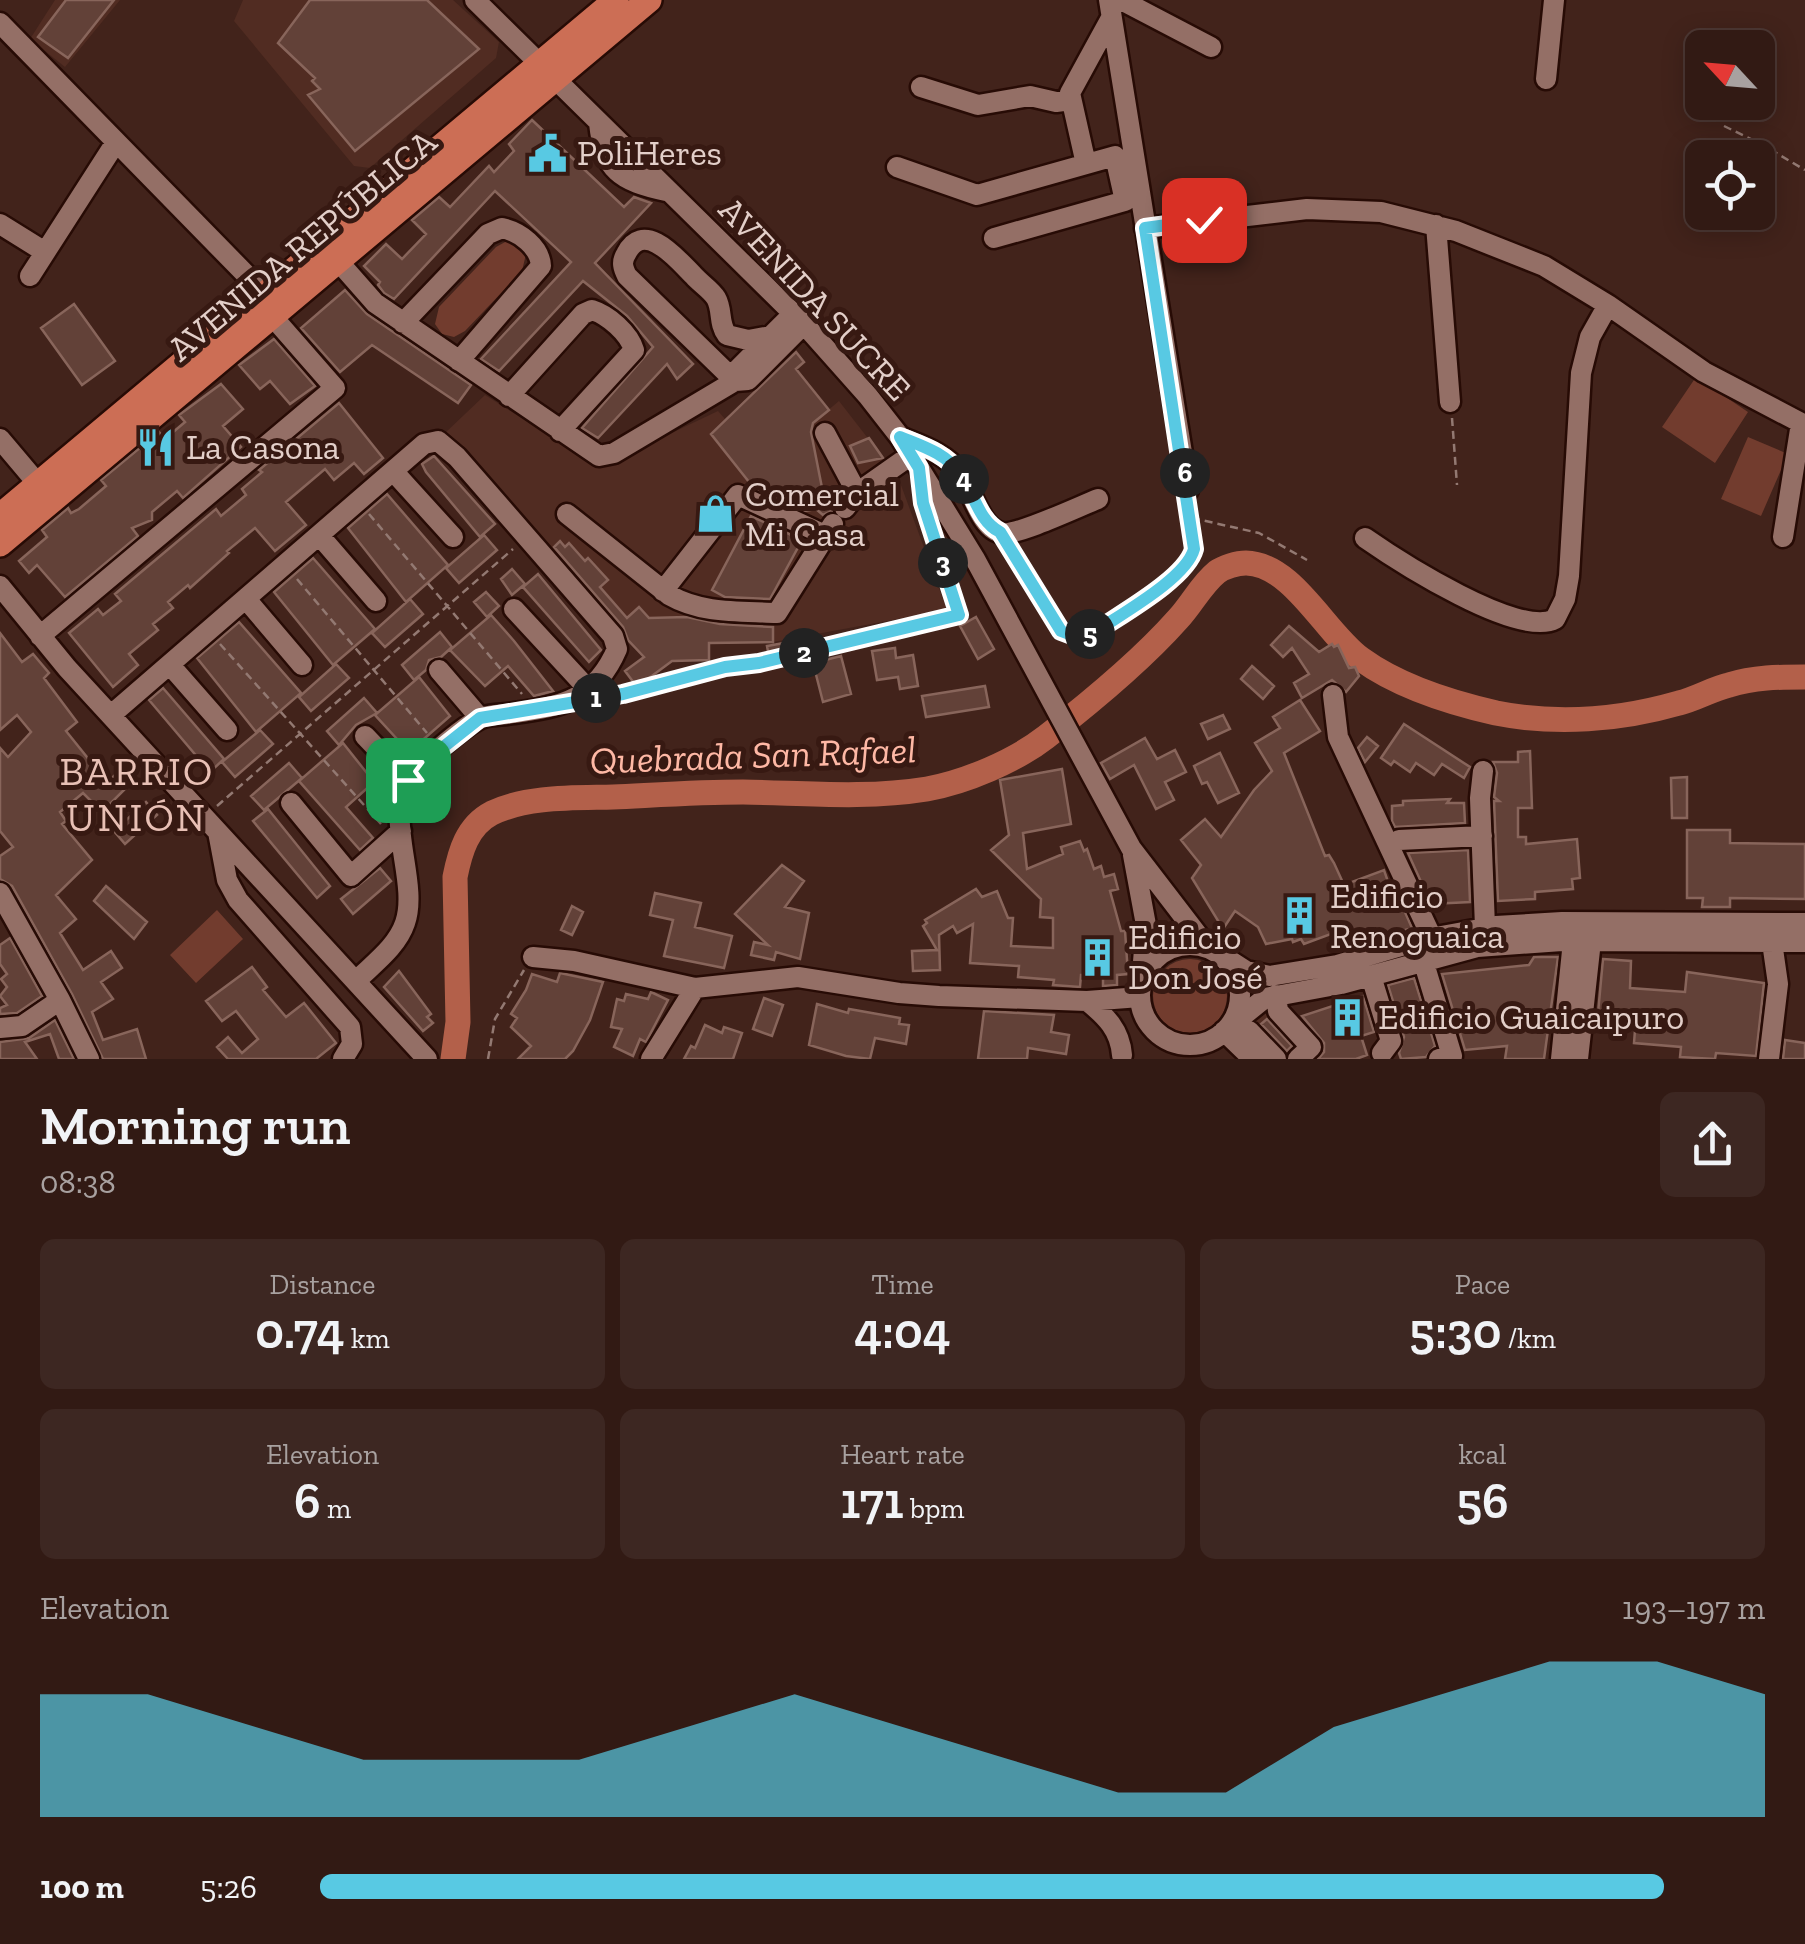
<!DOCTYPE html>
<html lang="en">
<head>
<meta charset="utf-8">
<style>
  :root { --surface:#321a14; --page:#3d2722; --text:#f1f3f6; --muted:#a8a1a0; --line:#4d3834; --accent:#58c9e3 }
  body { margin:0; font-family:"Zilla Slab",serif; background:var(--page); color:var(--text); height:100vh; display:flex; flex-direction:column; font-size:38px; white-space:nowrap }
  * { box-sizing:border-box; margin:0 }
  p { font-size:32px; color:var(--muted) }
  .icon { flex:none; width:55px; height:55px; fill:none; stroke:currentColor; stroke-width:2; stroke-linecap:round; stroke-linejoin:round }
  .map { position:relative; height:1059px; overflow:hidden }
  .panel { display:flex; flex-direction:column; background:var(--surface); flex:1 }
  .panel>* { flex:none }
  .needle { width:65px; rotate:296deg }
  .buttons { position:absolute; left:1685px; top:30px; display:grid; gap:20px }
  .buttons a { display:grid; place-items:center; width:90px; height:90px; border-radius:15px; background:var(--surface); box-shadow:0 5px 25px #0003,0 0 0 2px var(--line); font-size:50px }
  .pin { position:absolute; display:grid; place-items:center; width:85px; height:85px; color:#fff; margin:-42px; border-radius:20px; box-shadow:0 5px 15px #0006 }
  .km { position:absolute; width:50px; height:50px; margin:-25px; border-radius:50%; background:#222; color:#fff; font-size:28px; line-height:50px; text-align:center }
  .round { display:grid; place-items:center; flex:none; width:105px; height:105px; border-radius:15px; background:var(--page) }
  .summary { display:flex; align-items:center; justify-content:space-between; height:170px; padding:0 40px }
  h1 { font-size:55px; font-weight:600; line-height:75px }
  .figures { display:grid; grid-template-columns:repeat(3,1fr); gap:15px; height:170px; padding:10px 40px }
  .figures div { display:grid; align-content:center; border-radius:15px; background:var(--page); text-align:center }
  .figures b { font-size:50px; font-weight:600 }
  .figures small { font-size:28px; font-weight:400 }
  .figures p { font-size:28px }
  .chart { height:280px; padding:20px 40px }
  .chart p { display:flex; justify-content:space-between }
  .chart svg { width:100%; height:180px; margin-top:10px; fill:var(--accent); opacity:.7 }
  ul { padding:0 40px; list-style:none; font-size:32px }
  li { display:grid; grid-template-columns:160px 120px 1fr; align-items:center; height:75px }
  li i { height:25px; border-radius:12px; background:var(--accent) }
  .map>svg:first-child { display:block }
</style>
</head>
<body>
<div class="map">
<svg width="1805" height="1059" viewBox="0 0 1805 1059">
  <rect width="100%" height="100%" fill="#42231b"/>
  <!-- built -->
  <path fill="#512c22" d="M55,0H120L65,67L30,39Z
    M243,0H453L499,42L496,58L370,168L354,166L234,21Z
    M485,395L595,464L619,458L718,411L725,419L711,434L747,478L839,401L898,477L947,610L773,642L647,644L639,651L455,442L444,434Z
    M1275,1004L1294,1019L1336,1051L1328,1059H1264L1240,1034Z"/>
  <!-- green -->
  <path fill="#723c2e" d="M507,241L519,244L526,254L522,271L465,331L454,337L442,334L435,324L439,307L496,247Z
    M1696,377L1748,412L1715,463L1662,427Z
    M1748,437L1788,454L1761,516L1721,499Z
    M217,910L243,939L196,983L170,955Z
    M1153 996a37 37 0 1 1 74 0a37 37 0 1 1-74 0Z"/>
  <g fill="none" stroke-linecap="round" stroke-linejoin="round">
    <!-- river -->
    <path stroke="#b3604a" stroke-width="25" d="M453,1059L458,1022L455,877C460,852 467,826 492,813C527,796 575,798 613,797C656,795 700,792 743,792C805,793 865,799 927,789C966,782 1015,761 1046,737C1091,702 1140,662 1178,619C1192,604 1201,585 1217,572C1224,567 1237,563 1246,563C1293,564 1325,633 1361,659C1398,686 1452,703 1496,713C1556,725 1620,720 1679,703C1696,699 1712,689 1729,685C1754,677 1779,677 1805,677"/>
  </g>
  <!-- building -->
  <path fill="#624138" stroke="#88655b" stroke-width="2.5" d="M66,0H114L68,58L38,37Z
    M310,0H427L479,49L355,151L308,95L320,89L312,81L315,78L278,43Z
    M532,120L624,207L634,197L651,203L595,263L693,364L677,379L667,364L598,438L582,428L653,347L627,316L583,281L499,371L481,359L571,262L495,191L394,299L384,293L378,285L380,282L364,266L386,244L402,259L426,234L412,220L439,197L450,207L489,166L494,172L514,151L509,144Z
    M345,290L367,314L471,385L458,403L372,345L340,372L301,328Z
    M74,304L115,361L82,385L41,328Z
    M274,339L315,386L290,404L270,381L260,389L239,365Z
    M796,352L804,362L796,369L829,410L813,423L811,432L826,508L835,499L832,511L823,515L816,509L805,511L753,487L711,434Z
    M221,384L243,409L223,426L241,447L183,498L177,491L152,512V520L132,528L138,536L65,597L37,565L29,573L19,561L47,537L42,530L68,508L71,513L79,509L106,486L101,480L159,432L165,439L185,422L179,415Z
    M339,403L383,458L364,474L354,463L334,480L325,469L286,502L306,525L275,551L255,528L227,551L229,553L190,588L188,585L168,602L173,608L153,624L158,630L129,654L138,665L113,687L69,633L98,609L103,615L121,601L115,594L216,509L221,516L246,495L242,489L262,472L259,470Z
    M869,438L883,458L858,463L850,446Z
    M434,456L495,524L480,537L426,472L422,464Z
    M387,494L448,565L406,602L348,528Z
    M751,516L802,540L770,599L725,597L712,590Z
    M484,535L497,550L459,583L446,568Z
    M560,541L565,547L569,543L585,561L588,558L608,580L600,587L627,618L639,607L649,618L687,617L720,624L773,627V642L709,643V660L672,661L637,687L625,671L644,657L628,640L623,627L554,547Z
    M313,558L375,629L333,665L274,592Z
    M512,569L525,584L512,595L501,579Z
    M538,574L601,650L589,662L523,587Z
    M486,592L499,606L487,617L474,602Z
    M410,599L423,614L385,647L372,633Z
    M491,615L514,641L553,691L534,696L508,666L485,686L450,650Z
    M976,617L994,649L978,659L960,626Z
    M239,622L301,693L256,732L197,658Z
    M1289,626L1319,652L1332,644L1334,647L1338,645L1349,668L1355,667L1359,676L1346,692L1332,680L1302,698L1294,683L1309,674L1292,648L1283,657L1271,645Z
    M440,632L452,647L441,657L429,660L426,670L414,680L402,665Z
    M0,633L22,662L33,654L49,673L44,678L77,722L66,731L107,782L114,776L126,788L102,812L83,793L60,812L66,821L62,824L92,860L56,895L76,919L60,933L83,970L111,951L122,968L101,982L113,999L92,1012L103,1040L137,1029L146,1059H103L72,994L12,886L0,879V856L13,847L0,831V748L8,757L31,732L17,715L0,730Z
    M784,643L786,654L769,657L767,646Z
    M895,648L896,658L913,655L918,686L900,689L898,677L877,680L872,651Z
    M841,656L851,694L823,702L813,663Z
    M336,664L349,678L311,711L299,697Z
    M1252,666L1274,686L1263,699L1241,679Z
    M419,677L450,716L409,752L375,715Z
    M985,686L989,707L926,717L922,696Z
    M163,688L224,759L210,772L149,700Z
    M364,698L377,713L356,725L339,745L327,731Z
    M1300,700L1320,731L1284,753L1325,856L1329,855L1334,863L1344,885L1384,870L1396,905L1401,903L1412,928L1376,939L1373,931L1341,944L1336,932L1304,944L1301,939L1293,942L1292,939L1266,944L1258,927L1235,911L1223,929L1192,878L1201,865L1181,840L1205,819L1221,837L1254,790L1272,771L1255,743L1280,728L1273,717Z
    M1223,715L1230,729L1208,739L1201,724Z
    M1404,724L1470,767L1464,778L1442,764L1434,775L1416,763L1410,772L1394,761L1391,765L1381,758Z
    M260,730L273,744L235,777L222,762Z
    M1367,737L1378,746L1365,762L1358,748Z
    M1145,738L1157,759L1175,750L1186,772L1165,782L1174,800L1156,809L1134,765L1110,779L1101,763Z
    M343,743L374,782L346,807L373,838L360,850L299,781Z
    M1530,751L1532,808H1518V837H1526V844L1577,839L1580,878L1572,879L1573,889L1535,892V899L1498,901L1494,801H1499L1494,797L1497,773L1493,762H1518V752Z
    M1220,753L1239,793L1218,803L1207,782L1202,784L1194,766Z
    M289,763L302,778L264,810L251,796Z
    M1062,769L1071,824L1023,833L1027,869L1063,854L1061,847L1080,841L1084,851L1087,849L1094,869L1101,866L1104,877L1114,874L1118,889L1110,891L1121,931H1125L1128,974L1117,975V985L1103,986V975H1081L1080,987L1053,985L1054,980L1018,977L1019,966L970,963L973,924L957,933L953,926L939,935L940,970L913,971L912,951L937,950L923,926L927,923L925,920L976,889L982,897L997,891L1008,918H1013L1011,946L1053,948V918L1040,917L1041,899L991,850L1009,835L1000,780Z
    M1687,777V818H1672L1671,778Z
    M1450,799L1447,803H1464L1465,823L1395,827L1392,821V806L1403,805V801Z
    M146,802L157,815L125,844L114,831Z
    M268,809L330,886L317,898L253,821Z
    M1687,830H1730V843L1805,844V899L1730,898V907H1702L1703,898H1687Z
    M1468,850L1470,902L1431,904L1408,853Z
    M782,865L804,881L785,907L809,913L800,959L776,952L774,960L751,955L754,942L768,945L735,914Z
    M380,868L391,881L353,914L341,899Z
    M106,886L147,922L134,939L94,901Z
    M655,893L701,903L695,927L732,936L724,968L664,956L673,920L650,915Z
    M572,906L583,912L572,935L561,930Z
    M10,938L42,996L17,1013L0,1014V1008L7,1005L0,996L7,987L1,979L7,974L0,964V945Z
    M1534,957H1558L1544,1059H1505L1507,1046L1465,1050L1442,974L1529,965Z
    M1603,959L1631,961L1630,988L1685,992L1687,972L1764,983L1756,1056L1716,1053L1715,1059L1680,1057L1681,1047L1634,1043L1636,1017L1613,1015L1612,1025L1597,1024Z
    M252,967L267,987L263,990L286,1017L304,1003L336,1043L316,1059H228L217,1047L228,1037L242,1053L258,1039L236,1011L222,1021L206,1001Z
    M399,971L431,1014L427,1017L433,1023L423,1031L384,987Z
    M560,973L603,982L590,1020L573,1051L565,1059H518L531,1046L511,1027L517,1018L511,1014L526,990L532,974L557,982Z
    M1414,978L1435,1046L1426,1057L1401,1059L1399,1053L1404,1037L1388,985Z
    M651,992L668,1000L646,1042L640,1039L633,1056L614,1047L622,1029L611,1027L617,999L624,1001L626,994L648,999Z
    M1363,996L1374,1032L1361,1036L1367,1055L1356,1059H1318L1324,1052V1043L1302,1016Z
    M764,998L783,1005L772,1036L753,1029Z
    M817,1004L848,1013L849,1009L900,1018L899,1024L909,1025L906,1044L875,1038L870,1059L846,1056L809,1045Z
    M984,1011L1054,1015L1051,1032L1069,1035L1066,1054L1028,1048L1027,1059H978Z
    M1267,1019L1292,1046L1287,1051L1261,1024Z
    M55,1020L74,1059H59L50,1034L25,1042L37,1059H0V1042L29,1038Z
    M705,1025L722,1033L724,1027L742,1033L733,1059H684L691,1046L695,1048Z
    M1785,1040L1805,1043V1059H1783Z"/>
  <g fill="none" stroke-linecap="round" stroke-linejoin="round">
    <defs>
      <path id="minor" d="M475,0L804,324L868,396L900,437L975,559L1131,848L1207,947
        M1109,0L1188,490
        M1121,0L1211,47
        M0,23L265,294
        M1546,79L1554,0
        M921,87L978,105L1030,96L1056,102L1071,100
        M599,123C604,171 620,181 666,191
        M1086,164L1070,93L1111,18
        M897,167L977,195L1115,156L1125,201L994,238
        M0,224L45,252
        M1436,225L1450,402
        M1145,228L1307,209L1381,212L1456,231L1544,266L1608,305L1704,372L1805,425
        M338,261L375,303L599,456L614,453L735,381L748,380L804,324
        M30,276L116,142
        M403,323L488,234L502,228C520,232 540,247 541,266L459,361
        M735,381L627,276C623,268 621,262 626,254C644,218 678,260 694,276C700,283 711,290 716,298C723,310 718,323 727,335L748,340L771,336
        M735,381L737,370L793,314
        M509,396L583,314L592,310C608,315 629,333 634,350L560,431
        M825,433L857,493
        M900,437C921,446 945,453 959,472C972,488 980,531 1003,533C1019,535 1080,506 1098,499
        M0,439L38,484
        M393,471L453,537
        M845,508L857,493L911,455
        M567,514L669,595C702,614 739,611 777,613L833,524
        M319,535L376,601
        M1783,537L1801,423
        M1365,538C1398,561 1519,639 1555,619L1565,599L1569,576L1581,373L1590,337L1608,305
        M0,586L67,668L427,1059
        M663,591L738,495L825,535
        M246,599L302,665
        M514,609L588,689
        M40,636L335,388L272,316
        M170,665L227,730
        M439,670L480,718
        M1333,695L1338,737L1432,938
        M111,715L424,444L438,441L457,457L613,636L617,649C596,698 563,707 514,713C504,715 493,714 484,717C466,723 425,760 413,774C380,812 420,880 405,923C397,947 373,964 356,981
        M365,736L408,781
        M1483,771L1480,798L1485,927
        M291,803L351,876L401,831
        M218,832L227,880L238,900L350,1027L352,1044L343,1059
        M1399,840L1482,836
        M1133,855L1146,925L1142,974
        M0,893L60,1000L89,1059
        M1140 995a50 50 0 1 1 100 0a50 50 0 1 1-100 0Z
        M1218,953L1246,971L1270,976L1337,965L1425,939L1496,926L1562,922L1805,923
        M533,957L574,961L695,988L798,977L899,993L939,996L1087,1001L1140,997
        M1423,960L1452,1056L1439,1059
        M1371,976L1391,1041L1382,1053
        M1276,995L1278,1011L1311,1047L1298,1059
        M1087,1001C1106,1016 1120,1030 1122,1055
        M1229,1027L1265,998L1341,984L1477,947L1562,941L1805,942
        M1229,1027L1249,1031L1276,1059
        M0,1028L22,1026L60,1000
        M1224,1031L1253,1059
        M651,1059L695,988
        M1561,1059L1573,941
        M1578,1059L1591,941
        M1769,1059L1778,984L1772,942"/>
      <path id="major" d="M0,516L616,0
        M0,544L649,0"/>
    </defs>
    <!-- minor casing -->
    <use href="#minor" stroke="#270b05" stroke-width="25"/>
    <!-- major casing -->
    <use href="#major" stroke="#270b05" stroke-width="30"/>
    <!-- path -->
    <path stroke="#937972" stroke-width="2.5" stroke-dasharray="8 5" stroke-linecap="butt" d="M1724,126L1761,144L1805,170
      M1452,418L1457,485
      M369,514L522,694
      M1192,518L1259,533L1307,560
      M1009,550L1061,631L1077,637L1093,634L1188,564L1194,549L1190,507
      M297,579L427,733
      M220,644L381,824
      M607,696L959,615L926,514
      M217,806L513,549
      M488,1059L495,1019L524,970"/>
    <!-- minor -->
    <use href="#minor" stroke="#946f66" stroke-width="20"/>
    <!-- major -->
    <use href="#major" stroke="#cc6e55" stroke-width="25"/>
  </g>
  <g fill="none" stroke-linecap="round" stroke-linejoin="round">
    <defs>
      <path id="route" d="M408,780L422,764L480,718L623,694L725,667L759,663L959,615L923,503L919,468L900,437C922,446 946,453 960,474C974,492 978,521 1000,532L1061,631L1077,637L1092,634C1119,615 1186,579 1194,549L1145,228L1204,220"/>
    </defs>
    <!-- route casing -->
    <use href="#route" stroke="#fff" stroke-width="20"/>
    <!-- route -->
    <use href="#route" stroke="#58c9e3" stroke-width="12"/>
  </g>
  <!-- icons -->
  <defs>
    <symbol id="civic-bare" viewBox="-9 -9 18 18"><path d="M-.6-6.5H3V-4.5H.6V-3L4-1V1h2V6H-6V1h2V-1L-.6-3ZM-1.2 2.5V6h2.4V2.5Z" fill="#58c9e3" stroke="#371912" stroke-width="2.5" paint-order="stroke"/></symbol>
    <symbol id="restaurant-bare" viewBox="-9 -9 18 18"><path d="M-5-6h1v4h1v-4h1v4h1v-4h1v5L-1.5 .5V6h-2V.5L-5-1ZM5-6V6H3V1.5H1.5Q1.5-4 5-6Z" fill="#58c9e3" stroke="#371912" stroke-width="2.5" paint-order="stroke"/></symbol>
    <symbol id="shop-bare" viewBox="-9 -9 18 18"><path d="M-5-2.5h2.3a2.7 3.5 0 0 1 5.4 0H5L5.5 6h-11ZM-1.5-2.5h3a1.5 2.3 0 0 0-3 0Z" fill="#58c9e3" stroke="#371912" stroke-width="2.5" paint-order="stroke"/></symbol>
    <symbol id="building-bare" viewBox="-9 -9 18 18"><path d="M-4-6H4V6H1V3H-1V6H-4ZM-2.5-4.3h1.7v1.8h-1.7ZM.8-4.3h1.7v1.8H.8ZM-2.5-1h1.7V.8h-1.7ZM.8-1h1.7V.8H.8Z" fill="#58c9e3" stroke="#371912" stroke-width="2.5" paint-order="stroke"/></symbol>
  </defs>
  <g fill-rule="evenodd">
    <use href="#civic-bare" x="520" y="126" width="55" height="55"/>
    <use href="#restaurant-bare" x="128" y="420" width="55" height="55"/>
    <use href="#shop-bare" x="688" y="486" width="55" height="55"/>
    <use href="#building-bare" x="1272" y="888" width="55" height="55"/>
    <use href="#building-bare" x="1070" y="930" width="55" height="55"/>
    <use href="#building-bare" x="1320" y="990" width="55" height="55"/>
  </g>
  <g text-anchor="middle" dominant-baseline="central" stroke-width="10" stroke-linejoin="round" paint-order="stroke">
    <!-- poi labels -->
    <g font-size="35" fill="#e3cfc9" stroke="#371912" text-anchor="start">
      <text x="577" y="153">PoliHeres</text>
      <text x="186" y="447">La Casona</text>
      <text x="745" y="494">Comercial<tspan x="745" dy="40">Mi Casa</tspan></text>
      <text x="1330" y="896">Edificio<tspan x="1330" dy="40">Renoguaica</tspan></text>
      <text x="1128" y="937">Edificio<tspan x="1128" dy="40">Don José</tspan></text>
      <text x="1378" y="1017">Edificio Guaicaipuro</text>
    </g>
    <!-- street labels -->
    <g font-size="35" fill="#e3cfc9" stroke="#371912">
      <text transform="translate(302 245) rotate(-40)">AVENIDA REPÚBLICA</text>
      <text transform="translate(815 299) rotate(47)">AVENIDA SUCRE</text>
    </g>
    <!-- water labels -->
    <g font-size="38" font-style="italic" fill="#feb8a5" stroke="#371912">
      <text transform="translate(753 755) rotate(-2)">Quebrada San Rafael</text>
    </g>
    <!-- quarter labels -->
    <g font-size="40" letter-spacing="2.5" fill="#e8c0b5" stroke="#371912">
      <text x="137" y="771">BARRIO<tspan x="137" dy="46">UNIÓN</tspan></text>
    </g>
  </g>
</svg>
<div class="buttons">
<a><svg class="needle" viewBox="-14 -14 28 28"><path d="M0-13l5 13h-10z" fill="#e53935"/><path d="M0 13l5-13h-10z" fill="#a8a1a0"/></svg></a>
<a><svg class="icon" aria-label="locate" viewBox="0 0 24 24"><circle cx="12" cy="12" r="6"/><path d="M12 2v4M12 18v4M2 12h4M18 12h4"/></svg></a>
</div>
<div class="pin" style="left:408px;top:780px;background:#1e9e55"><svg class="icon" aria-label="arrive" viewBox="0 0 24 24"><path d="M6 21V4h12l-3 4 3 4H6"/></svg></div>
<div class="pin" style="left:1204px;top:220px;background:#d93025"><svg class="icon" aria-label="check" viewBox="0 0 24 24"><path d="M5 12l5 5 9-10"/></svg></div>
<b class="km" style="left:596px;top:698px">1</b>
<b class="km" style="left:804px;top:653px">2</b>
<b class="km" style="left:943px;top:563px">3</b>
<b class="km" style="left:964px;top:479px">4</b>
<b class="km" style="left:1090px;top:634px">5</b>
<b class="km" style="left:1185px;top:473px">6</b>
</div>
<section class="panel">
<div class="summary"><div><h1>Morning run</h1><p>08:38</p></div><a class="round"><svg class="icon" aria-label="share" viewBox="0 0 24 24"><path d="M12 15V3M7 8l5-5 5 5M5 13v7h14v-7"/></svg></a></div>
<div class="figures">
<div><p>Distance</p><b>0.74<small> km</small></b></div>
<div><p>Time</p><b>4:04</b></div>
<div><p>Pace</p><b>5:30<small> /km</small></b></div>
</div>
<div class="figures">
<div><p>Elevation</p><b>6<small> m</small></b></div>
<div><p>Heart rate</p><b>171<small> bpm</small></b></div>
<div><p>kcal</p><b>56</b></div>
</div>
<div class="chart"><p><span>Elevation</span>193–197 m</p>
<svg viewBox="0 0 160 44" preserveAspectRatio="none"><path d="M0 44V14L10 14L20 22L30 30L40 30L50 30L60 22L70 14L80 22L90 30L100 38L110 38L120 22L130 14L140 6L150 6L160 14V44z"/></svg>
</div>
<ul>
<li><b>100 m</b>5:26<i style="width:93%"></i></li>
</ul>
</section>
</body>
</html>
